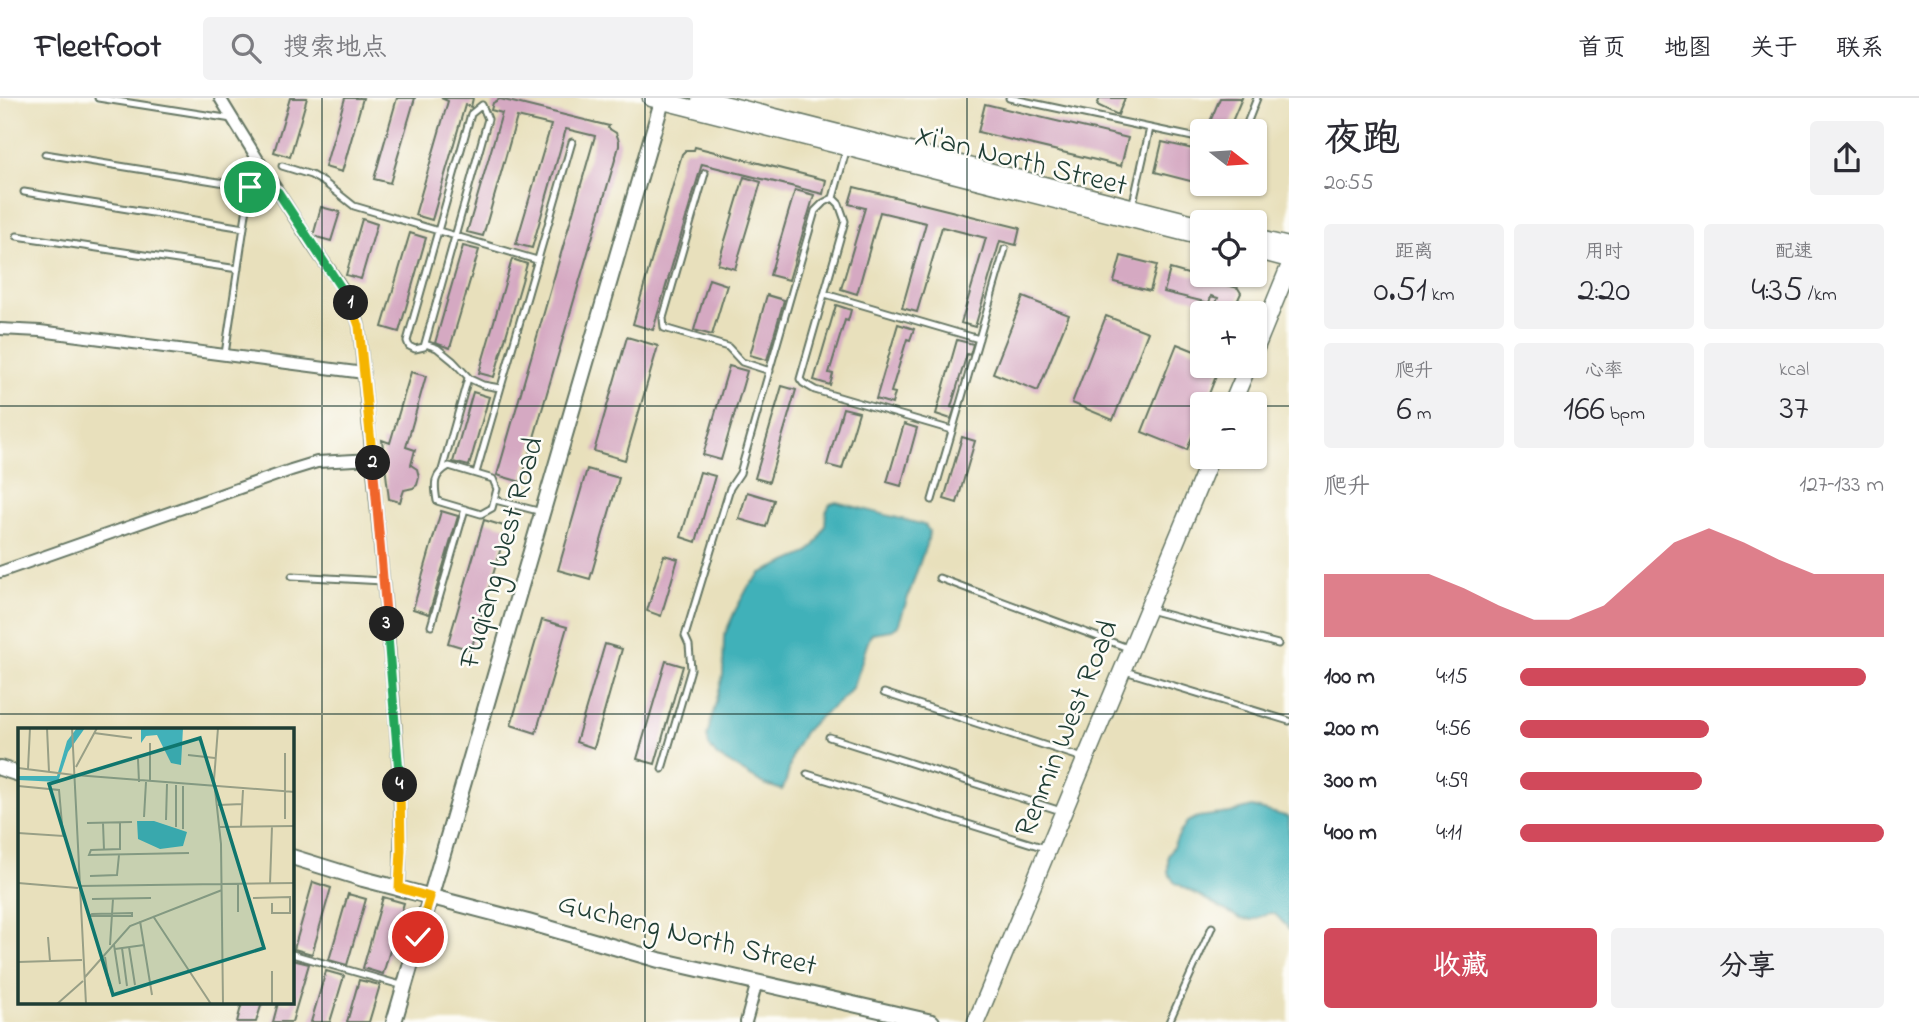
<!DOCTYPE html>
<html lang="zh">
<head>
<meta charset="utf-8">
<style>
  :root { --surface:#fff; --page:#f2f2f3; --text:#2b2b33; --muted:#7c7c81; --line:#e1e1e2; --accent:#d1495b }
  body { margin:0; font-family:"Indie Flower","LXGW WenKai TC",sans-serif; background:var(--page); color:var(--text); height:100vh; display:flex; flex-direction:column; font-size:26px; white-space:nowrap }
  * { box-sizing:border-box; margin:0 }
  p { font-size:23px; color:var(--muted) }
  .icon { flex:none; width:38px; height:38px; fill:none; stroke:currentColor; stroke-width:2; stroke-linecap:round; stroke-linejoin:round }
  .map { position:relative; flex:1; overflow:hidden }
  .details { display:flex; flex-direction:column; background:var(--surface); width:630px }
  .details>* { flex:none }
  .needle { width:46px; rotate:107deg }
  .tools { position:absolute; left:1190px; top:21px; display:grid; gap:14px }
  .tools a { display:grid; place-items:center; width:77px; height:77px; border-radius:7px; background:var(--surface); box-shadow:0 2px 5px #0004; font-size:35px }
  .pin { position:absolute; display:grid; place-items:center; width:60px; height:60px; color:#fff; margin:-30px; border:4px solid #fff; border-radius:50%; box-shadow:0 2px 7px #0007 }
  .km { position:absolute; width:35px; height:35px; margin:-18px; border-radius:50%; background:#222; color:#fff; font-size:19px; line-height:35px; text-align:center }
  .round { display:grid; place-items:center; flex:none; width:74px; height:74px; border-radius:7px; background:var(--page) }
  .summary { display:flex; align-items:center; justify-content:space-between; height:119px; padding:0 35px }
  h1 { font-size:38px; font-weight:600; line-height:52px }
  .stats { display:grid; grid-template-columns:repeat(3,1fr); gap:10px; height:119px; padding:7px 35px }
  .stats div { display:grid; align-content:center; border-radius:7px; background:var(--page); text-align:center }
  .stats b { font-size:35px; font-weight:600 }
  .stats small { font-size:19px; font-weight:400 }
  .stats p { font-size:19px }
  .chart { height:196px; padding:14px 35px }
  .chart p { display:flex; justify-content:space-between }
  .chart svg { width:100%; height:126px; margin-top:7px; fill:var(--accent); opacity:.7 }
  .action { display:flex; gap:14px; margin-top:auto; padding:14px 35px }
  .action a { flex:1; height:80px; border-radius:7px; background:var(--accent); color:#fff; font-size:28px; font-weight:600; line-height:80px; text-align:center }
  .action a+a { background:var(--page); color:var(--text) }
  ul { padding:0 35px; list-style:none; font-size:23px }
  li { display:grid; grid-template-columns:112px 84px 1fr; align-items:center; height:52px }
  li i { height:18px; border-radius:9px; background:var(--accent) }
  header { display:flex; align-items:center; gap:42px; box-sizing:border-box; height:98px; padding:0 35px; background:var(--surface); border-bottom:2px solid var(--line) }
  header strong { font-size:33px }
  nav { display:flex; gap:38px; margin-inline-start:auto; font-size:24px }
  .search { width:490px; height:63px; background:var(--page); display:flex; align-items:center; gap:18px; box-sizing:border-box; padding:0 24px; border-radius:7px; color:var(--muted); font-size:26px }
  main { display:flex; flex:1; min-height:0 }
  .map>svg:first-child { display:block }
</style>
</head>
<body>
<header>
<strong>Fleetfoot</strong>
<div class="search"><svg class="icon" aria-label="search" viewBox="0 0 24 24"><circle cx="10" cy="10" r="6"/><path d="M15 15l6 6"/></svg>搜索地点</div>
<nav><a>首页</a><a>地图</a><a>关于</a><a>联系</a></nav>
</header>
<main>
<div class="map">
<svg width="1289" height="924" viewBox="0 0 1289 924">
  <rect width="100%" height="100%" fill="#fdfcf7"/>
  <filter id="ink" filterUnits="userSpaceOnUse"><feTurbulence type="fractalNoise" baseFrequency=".0143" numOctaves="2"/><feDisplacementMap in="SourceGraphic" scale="14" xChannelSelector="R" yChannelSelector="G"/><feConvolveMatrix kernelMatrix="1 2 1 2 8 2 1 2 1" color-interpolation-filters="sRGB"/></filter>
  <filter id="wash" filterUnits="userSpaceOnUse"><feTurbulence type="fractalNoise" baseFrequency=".00686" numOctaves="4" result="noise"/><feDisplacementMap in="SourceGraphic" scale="28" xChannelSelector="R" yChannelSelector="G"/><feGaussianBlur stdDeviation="1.57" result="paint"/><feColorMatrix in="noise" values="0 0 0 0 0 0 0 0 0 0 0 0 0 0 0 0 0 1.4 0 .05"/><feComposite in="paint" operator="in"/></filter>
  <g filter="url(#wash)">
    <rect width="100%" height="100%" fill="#e8e0bc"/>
    <!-- water -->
    <path fill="#41b1b9" stroke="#307776" stroke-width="2" d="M836,404L925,427L929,433L928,441L898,528L892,532L872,535C863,551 862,570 854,586C845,606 816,616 803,636C800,642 796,649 793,655C789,667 789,681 782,692L764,686L717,658L709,648L707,638L723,577L724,538L735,513L748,489L761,475L808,455L818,443L825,428L826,414L830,406Z
      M1252,709L1289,719V831L1276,817L1269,815L1252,822L1241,821L1174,784L1168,774V758L1180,735L1187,724L1198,719L1230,715Z"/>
    <g id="blocks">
      <!-- building -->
      <path fill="#d5a9c2" d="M290,0H307L290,59L274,54Z
        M345,0H363L342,74L325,69Z
        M397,0H415L390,85L374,81Z
        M441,0H473L471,9L465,7L432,122L415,117L448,3Z
        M1100,0H1125L1118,17L1097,7Z
        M1220,0H1242L1228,33L1209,26Z
        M500,1L609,28L608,30L616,35L619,43V48L521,384L497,377L595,38L566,31L532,150L516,146L551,27L517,19L483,138L467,134L502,15L491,12L493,5Z
        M985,6L1128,40L1121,68L978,34Z
        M1162,44L1202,53V86L1155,74Z
        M695,49L826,82L823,96L702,66L653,232L633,226L682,56L686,52H694Z
        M744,79L761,84L735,171L718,166Z
        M854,89L1020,130L1016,147L1000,143L975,229L961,225L986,140L942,129L917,214L902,210L926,125L880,114L857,196L841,191L865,110L849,106Z
        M795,92L814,97L789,182L770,177Z
        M321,109L340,114L331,143L313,138Z
        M362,121L377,126L361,181L346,177Z
        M410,135L426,140L399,234L382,229Z
        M463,148L479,152L450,250L435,245Z
        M1121,158L1157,167L1150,193L1114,184Z
        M512,161L527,166L494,279L479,275Z
        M1170,171L1238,190L1241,195L1232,215H1212L1218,200L1211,198L1209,205L1164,194Z
        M709,181L727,187L712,237L694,232Z
        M767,197L784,202L767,262L750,257Z
        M1023,199L1069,217L1038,293L993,275Z
        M836,207L851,212L848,223L845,222L829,275L833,276L830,287L814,282Z
        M1106,218L1148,234L1113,322L1072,305Z
        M898,226L914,231L910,242L907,241L891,294L895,295L892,306L876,301Z
        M627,239L658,248L625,362L594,353Z
        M957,242L973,246L970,257L967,256L951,309L955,310L951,321L936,316Z
        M1177,246L1202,256V268H1220L1205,306H1202V313L1187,352L1142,334Z
        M729,268L747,273L721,362L703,357Z
        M411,274L426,278L406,349L415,352L411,367L417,371L419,379L417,387L413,390L404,392L400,404L389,401L382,342L390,345Z
        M782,288L796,292L769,384L755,380Z
        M473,294L489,299L469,368L453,364Z
        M843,310L859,314L842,371L827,367Z
        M904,326L917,330L901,388L887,384Z
        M962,339L975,343L957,405L944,401Z
        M587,371L619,380L590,481L558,472Z
        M700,374L715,378L696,444L681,439Z
        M747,394L774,402L766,429L739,421Z
        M441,413L458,418L429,516L413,511Z
        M484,422L507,429L471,552L448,545Z
        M664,457L678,461L661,518L647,513Z
        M542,522L567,529L536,635L511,627Z
        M605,546L622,551L594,650L576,644Z
        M666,563L683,568L655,666L637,661Z
        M313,784L331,790L312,856L294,851Z
        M348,796L366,801L347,867L329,862Z
        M383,799L404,805L383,876L363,870Z
        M292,862L309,866L292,924H273L278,905H292Z
        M326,873L344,878L330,924H311Z
        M359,882L380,887L369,924H347Z
        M242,905H262L256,924H237Z"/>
    </g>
  </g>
  <g filter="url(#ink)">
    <use href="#blocks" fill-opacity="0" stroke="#657664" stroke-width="2"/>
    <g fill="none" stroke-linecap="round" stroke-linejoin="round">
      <defs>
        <path id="service" d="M98,0L232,21
          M1009,0L1202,41
          M482,7L488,21L424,249L415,251L409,248L407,243L471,16Z
          M1244,33L1257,0
          M45,56L275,93
          M282,68L311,77L325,85L354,108L537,162
          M705,75L663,220L664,230L728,249L742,264L770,273
          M24,94L244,130
          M833,100L846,53
          M1133,105L1150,30
          M17,138L238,171
          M825,196L979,241
          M425,246L437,250L453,263L470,281L483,287L500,290
          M225,256L250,89
          M449,368L493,381L497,391L492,410L481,416L437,403C434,386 433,377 449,368Z
          M442,372L468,280
          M476,375L572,44
          M495,402L542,414
          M932,402L1005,151
          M292,478L383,483
          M939,480L1128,550
          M1149,512L1278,546
          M431,528L465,411
          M1125,573L1289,623
          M884,595L1083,660
          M829,639L1061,713
          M662,671L691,571L689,547L685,538L730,390L740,375L815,113L823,105L833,100L839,106L845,123L800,281L803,285L815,292L952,332
          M807,676L1045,750
          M292,856L404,888
          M1169,924L1212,829"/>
        <path id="minor" d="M220,0C248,46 276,91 305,136C323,166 351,194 359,228C369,330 379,433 388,535C395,621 404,705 399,790
          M0,231L40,233L364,275
          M0,474L291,372L317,364L373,361
          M746,924L757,884"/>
        <path id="tertiary" d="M0,670L19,676
          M292,759L363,781L528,824L659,862L932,924
          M394,924L663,0"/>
        <path id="secondary" d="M651,0L1202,139
          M700,0L1202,127
          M1255,140L1289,148
          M1255,152L1289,161
          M1255,252L1289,169
          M1232,306L1248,268
          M976,924L1211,359"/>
      </defs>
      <!-- service casing -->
      <use href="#service" stroke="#657664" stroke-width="9"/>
      <!-- minor casing -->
      <use href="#minor" stroke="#657664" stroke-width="14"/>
      <!-- tertiary casing -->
      <use href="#tertiary" stroke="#657664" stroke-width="18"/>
      <!-- secondary casing -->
      <use href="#secondary" stroke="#657664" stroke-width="19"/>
      <!-- service -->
      <use href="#service" stroke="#fff" stroke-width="5"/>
      <!-- minor -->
      <use href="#minor" stroke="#fff" stroke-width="10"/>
      <!-- tertiary -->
      <use href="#tertiary" stroke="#fff" stroke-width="14"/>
      <!-- secondary -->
      <use href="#secondary" stroke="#fff" stroke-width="16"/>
    </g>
  </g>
  <g fill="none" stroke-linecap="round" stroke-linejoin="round" filter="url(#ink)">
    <defs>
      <path id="split-1" d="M250,89L278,94L351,205"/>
      <path id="split-2" d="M351,205L359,228L373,365"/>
      <path id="split-3" d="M373,365L387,526"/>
      <path id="split-4" d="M387,526L400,687"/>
      <path id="split-5" d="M400,687L401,752L399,790L430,799L418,839"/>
    </defs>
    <!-- split-1 casing -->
    <use href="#split-1" stroke="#fff" stroke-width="14"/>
    <!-- split-2 casing -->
    <use href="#split-2" stroke="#fff" stroke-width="14"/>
    <!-- split-3 casing -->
    <use href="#split-3" stroke="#fff" stroke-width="14"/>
    <!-- split-4 casing -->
    <use href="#split-4" stroke="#fff" stroke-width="14"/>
    <!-- split-5 casing -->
    <use href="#split-5" stroke="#fff" stroke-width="14"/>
    <!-- split-1 -->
    <use href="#split-1" stroke="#22a559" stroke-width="9"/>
    <!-- split-2 -->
    <use href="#split-2" stroke="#f5b400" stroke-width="9"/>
    <!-- split-3 -->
    <use href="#split-3" stroke="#f0652b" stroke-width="9"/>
    <!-- split-4 -->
    <use href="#split-4" stroke="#22a559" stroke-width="9"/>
    <!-- split-5 -->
    <use href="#split-5" stroke="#f5b400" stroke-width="9"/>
  </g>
  <!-- grid -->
  <path fill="none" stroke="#1f3d34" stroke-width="2" stroke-opacity="0.55" d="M322,0V924M645,0V924M967,0V924M0,308H1202M1255,308H1289M0,616H1289"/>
  <g text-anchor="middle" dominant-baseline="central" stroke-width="5" stroke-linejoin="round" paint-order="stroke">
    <!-- street labels -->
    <g font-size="30" fill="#1f3d34" stroke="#fdfcf7">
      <text transform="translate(1021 64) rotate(14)">Xi'an North Street</text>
      <text transform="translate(503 455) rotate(-74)">Fuqiang West Road</text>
      <text transform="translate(1068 631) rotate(-68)">Renmin West Road</text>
      <text transform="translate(687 838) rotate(14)">Gucheng North Street</text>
    </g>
  </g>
  <!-- overview -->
  <g transform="translate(18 630)">
    <rect width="276" height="276" fill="#e8e0bc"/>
    <path d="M59,0H67L50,24L40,54L0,52V48H39L49,13ZM123,0H165L163,37L153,35L139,7L128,8L123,15ZM136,93L169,104L165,118L142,121L120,111L119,93Z" fill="#41b1b9"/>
    <path fill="none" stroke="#989f86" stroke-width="2" d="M29,0L31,44M54,0L68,276M200,0L196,52L203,116L205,276M76,5L114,10M132,15V53M170,27L197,30M120,31L121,54M58,39L79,0M0,40L56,47M10,41L12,0M57,47L277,64M0,58L41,62L45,108L0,105M200,77L225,76M126,89L128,54M267,91V25M148,92L149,56M102,94V121L73,122L71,127L171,125M69,95L114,94M85,95L86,122M223,98L225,62M158,99V57M202,99L277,98M165,101V58M72,148L99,147L101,127M0,155L60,160M220,156V184M252,156L254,98M61,158L277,155M235,170L272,169V185H254V175M74,171L133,170M114,185V188H72L74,186ZM135,188L193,276M122,193L134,267M30,209L32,233M92,217L95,171M96,217L102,256M111,219L117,257M104,220L109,258M97,221L126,217M87,229L91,258M0,234L64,232M254,243V276M67,249L112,198L204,162M39,276L65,253"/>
    <path fill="#0f766e" fill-opacity="0.15" stroke="#0f766e" stroke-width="3.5" d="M182,10L246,220L95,267L31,56Z"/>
    <rect width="276" height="276" fill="none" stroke="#1f3d34" stroke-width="3.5"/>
  </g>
</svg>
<div class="tools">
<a><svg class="needle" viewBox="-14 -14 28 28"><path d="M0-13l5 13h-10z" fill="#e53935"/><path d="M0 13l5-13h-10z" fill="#7c7c81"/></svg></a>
<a><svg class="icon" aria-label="locate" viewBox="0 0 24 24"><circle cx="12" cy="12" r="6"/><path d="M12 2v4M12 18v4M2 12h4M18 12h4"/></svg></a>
<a>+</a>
<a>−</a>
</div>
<div class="pin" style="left:250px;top:89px;background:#1e9e55"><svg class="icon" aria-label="arrive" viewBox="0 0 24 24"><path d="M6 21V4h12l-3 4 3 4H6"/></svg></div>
<div class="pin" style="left:418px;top:839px;background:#d93025"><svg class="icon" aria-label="check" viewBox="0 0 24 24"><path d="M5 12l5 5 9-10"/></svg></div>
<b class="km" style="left:351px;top:205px">1</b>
<b class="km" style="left:373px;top:365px">2</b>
<b class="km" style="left:387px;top:526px">3</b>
<b class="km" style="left:400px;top:687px">4</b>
</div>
<section class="details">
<div class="summary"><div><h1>夜跑</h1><p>20:55</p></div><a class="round"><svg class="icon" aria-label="share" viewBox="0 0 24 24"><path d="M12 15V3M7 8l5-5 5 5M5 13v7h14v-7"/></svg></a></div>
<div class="stats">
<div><p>距离</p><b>0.51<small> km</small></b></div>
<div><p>用时</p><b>2:20</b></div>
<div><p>配速</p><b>4:35<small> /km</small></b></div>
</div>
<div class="stats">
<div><p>爬升</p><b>6<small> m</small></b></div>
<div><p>心率</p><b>166<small> bpm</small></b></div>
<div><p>kcal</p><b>37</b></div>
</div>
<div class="chart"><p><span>爬升</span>127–133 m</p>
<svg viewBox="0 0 160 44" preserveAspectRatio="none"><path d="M0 44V22L10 22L20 22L30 22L40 27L50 33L60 38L70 38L80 33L90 22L100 11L110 6L120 11L130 17L140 22L150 22L160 22V44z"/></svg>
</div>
<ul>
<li><b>100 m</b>4:15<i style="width:95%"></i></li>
<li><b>200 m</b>4:56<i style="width:52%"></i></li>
<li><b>300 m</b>4:59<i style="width:50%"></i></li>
<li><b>400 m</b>4:11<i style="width:100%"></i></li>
</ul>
<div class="action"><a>收藏</a><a>分享</a></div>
</section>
</main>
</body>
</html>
